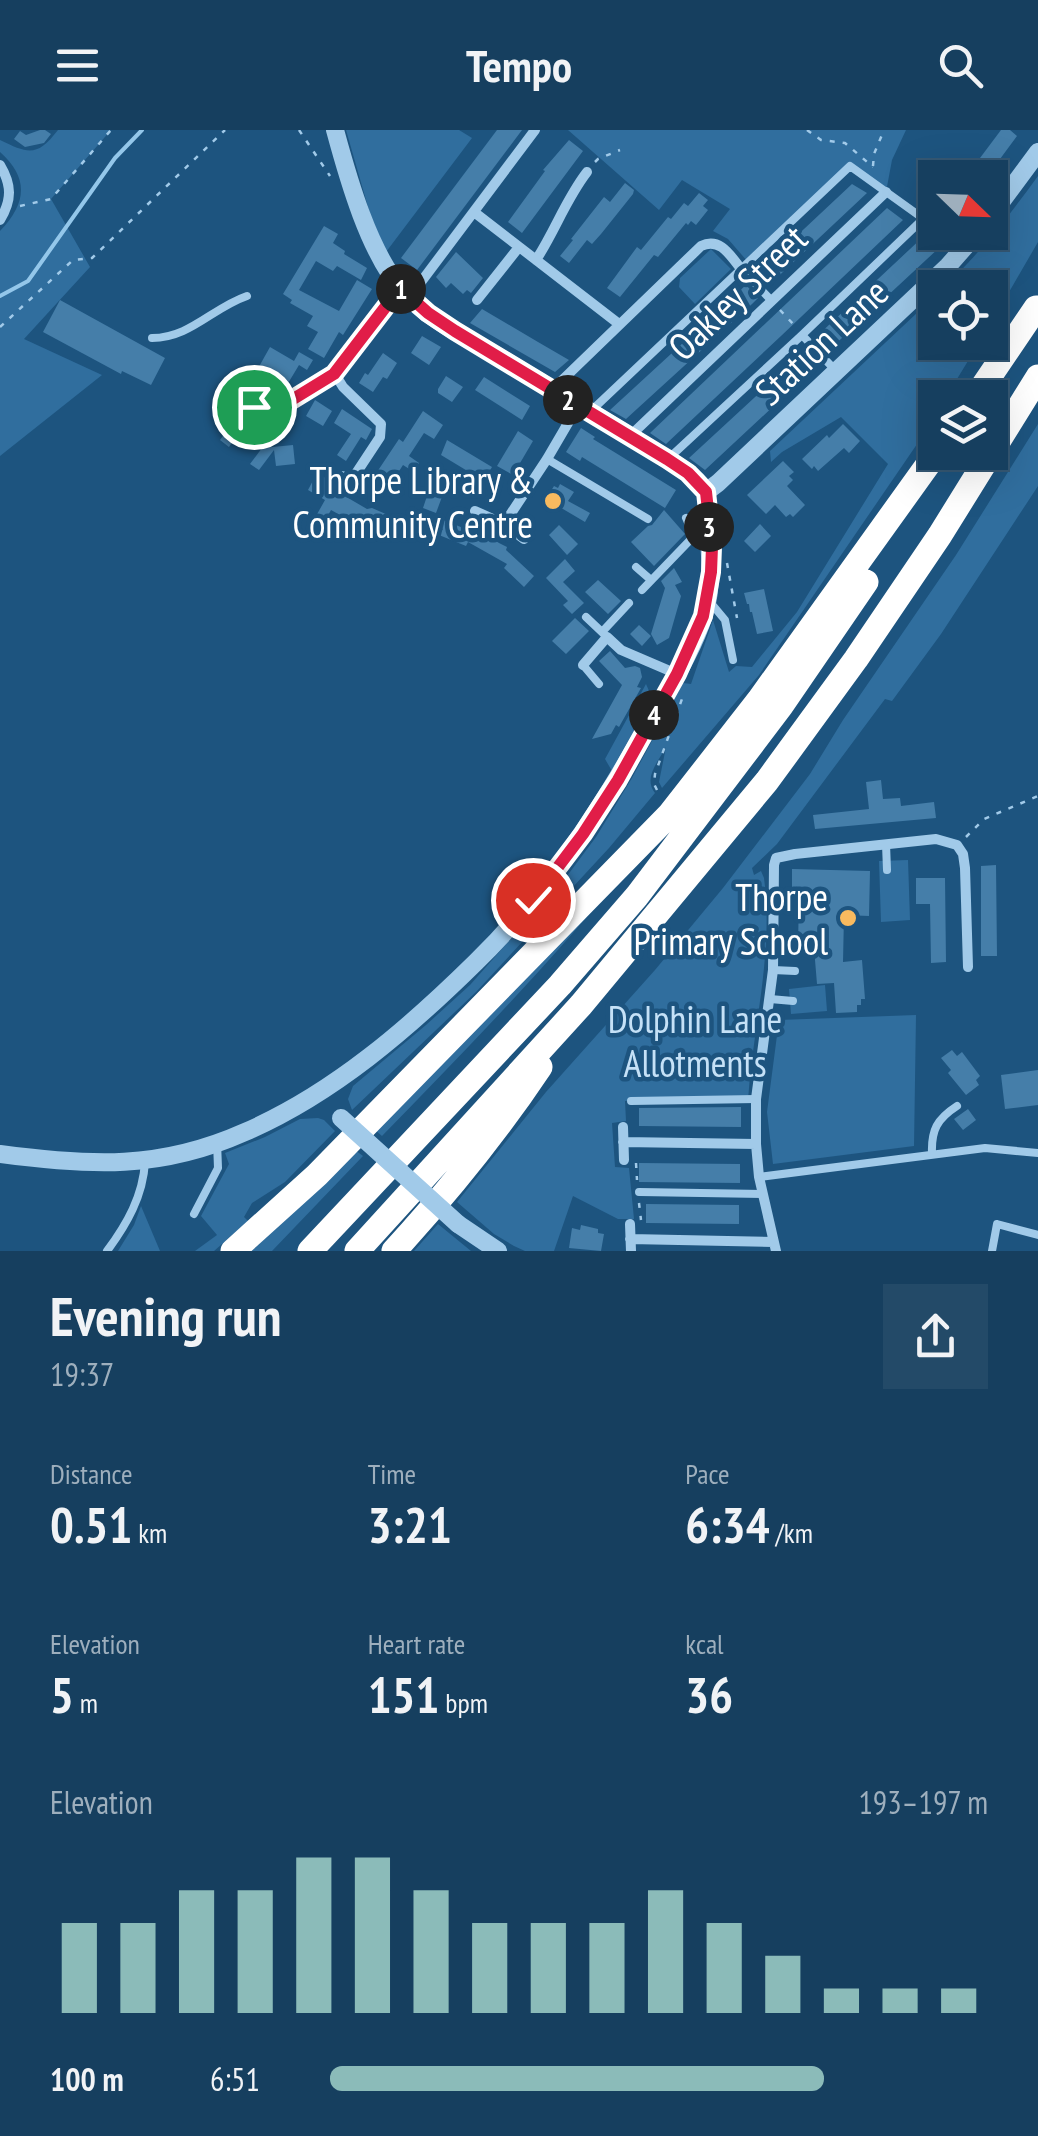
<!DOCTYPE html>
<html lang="en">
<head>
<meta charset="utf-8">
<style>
  :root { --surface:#163f5f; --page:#234a68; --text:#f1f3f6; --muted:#9eafbd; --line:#355874; --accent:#8bbbb9 }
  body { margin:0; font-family:"PT Sans Narrow",sans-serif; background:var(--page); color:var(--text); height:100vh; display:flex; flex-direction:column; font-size:38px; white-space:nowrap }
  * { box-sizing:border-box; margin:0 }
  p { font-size:32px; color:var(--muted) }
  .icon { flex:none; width:55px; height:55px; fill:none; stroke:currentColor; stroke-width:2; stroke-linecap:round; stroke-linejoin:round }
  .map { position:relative; height:1121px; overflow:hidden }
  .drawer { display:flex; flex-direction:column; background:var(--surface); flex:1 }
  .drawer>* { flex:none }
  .needle { width:65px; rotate:113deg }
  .buttons { position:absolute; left:918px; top:30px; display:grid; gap:20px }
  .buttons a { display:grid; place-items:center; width:90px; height:90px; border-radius:0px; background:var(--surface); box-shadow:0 10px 40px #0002,0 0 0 2px var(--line); font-size:50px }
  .pin { position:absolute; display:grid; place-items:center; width:85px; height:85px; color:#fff; margin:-42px; border:5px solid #fff; border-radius:50%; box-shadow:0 2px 10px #0007 }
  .km { position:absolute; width:50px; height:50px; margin:-25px; border-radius:50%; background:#222; color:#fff; font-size:28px; line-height:50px; text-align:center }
  .round { display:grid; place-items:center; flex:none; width:105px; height:105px; border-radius:0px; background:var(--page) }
  .headline { display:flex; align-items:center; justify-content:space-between; height:170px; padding:0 50px }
  h1 { font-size:55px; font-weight:600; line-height:75px }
  .figures { display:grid; grid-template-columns:repeat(3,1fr); gap:15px; height:170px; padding:10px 50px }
  .figures div { display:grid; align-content:center }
  .figures b { font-size:50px; font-weight:600 }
  .figures small { font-size:28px; font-weight:400 }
  .figures p { font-size:28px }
  .chart { height:280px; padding:20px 50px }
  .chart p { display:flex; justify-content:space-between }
  .chart svg { width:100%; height:180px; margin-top:10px; stroke:var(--accent); stroke-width:6 }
  ul { padding:0 50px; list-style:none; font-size:32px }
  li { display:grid; grid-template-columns:160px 120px 1fr; align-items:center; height:75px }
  li i { height:25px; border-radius:12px; background:var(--accent) }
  header { display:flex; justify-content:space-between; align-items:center; height:130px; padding:0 50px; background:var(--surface); font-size:45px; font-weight:600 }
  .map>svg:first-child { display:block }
</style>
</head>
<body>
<header><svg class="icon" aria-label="menu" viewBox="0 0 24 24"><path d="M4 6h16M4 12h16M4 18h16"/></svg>Tempo<svg class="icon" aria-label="search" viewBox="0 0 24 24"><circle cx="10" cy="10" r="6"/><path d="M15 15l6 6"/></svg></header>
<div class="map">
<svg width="1038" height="1121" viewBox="0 0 1038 1121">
  <rect width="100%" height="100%" fill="#1d547f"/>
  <!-- green -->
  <path fill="#306e9e" d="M58,0H111L51,69L90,137L24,209L102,245L0,326V101C27,73 29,48 0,22V10C29,24 37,27 58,0Z
    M346,0H459L472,8L386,122L370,84Z
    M568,0H906L892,30L886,62L849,36L748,132L728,109L713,101L730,79L682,50L659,80Z
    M1038,46V112L990,195V158L944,157C980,123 1009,86 1038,46Z
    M711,119L731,139L695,174L679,157L680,148Z
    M935,166V212L979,213L946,267L935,268V286L926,301L759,545L662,658L659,652L666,617C658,632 643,648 655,663L609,718L476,862L352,980L348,969L353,956L426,895L470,855L570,742L596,707L632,648L683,553L691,554L713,490L729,542L736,536L752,537L797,482L888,334L841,287L782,322L771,332L770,321Z
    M1038,294V356L941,504L892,571L885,569L777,714L752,738L754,745L761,741L764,748C774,823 753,895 748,970L625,971L626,991L612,993L615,1037L629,1038L634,1089H618L573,1066L554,1121H525L514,1116L494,1104L457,1072L546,962L655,840L723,758L810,644L843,590L956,425Z
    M646,554L653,570L612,641L605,629Z
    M908,730L910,790L881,792L879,731Z
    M629,737C552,831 467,919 382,1006L375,1000Z
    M825,855L827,881L791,884L789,859Z
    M916,885L914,1016L773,1034L767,982L779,890Z
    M318,988L324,990L335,1001L285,1052L252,1073L244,1087L248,1091L214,1121H195L217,1105L201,1086L229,1034L225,1023L265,1007L300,989Z
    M355,1020L363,1026L272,1121H252Z
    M141,1076L160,1121H118L134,1095Z
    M438,1094L471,1121H414Z"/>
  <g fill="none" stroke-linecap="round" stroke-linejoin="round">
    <!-- stream -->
    <path stroke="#94c7ea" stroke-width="4" d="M0,166L28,151L115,28L142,0"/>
  </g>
  <!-- building -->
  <path fill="#457ea9" d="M40,0H45L51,4L44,13L25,17L14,9L20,1L26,5Z
    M497,0H522L417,140L401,128Z
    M1001,0H1010L1017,6L986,48H965Z
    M569,10L583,21L522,103L508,92L545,41L543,40Z
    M625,53L634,60L633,64L601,104L592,114L587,110L569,133L560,126L573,110L571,109L604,67L610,72Z
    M852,54L867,63L768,156L756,144Z
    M699,63L708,70L703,76L708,80L696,95L691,91L688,95L686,93L658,127L654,125L620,167L607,158L637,117L641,120L668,87L671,89L684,73L688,76Z
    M887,78L903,90L781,206L666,314L650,303Z
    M324,96L338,104L333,113L345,121L344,124L367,138L361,150L337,136L333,141L316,131L299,160L339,181L357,150L372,159L343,205L339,202L324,228L308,219L318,202L307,196L313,186L290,173L292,170L283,164Z
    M925,105L940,117L828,221L815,208Z
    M456,122L483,148L471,163L467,160L463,164L451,153L446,158L436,147Z
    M746,155L758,168L752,174L626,289L610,280Z
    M60,170L165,228L151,255L122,241L121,244L43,202Z
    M482,179L538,212L569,230L555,242L470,193Z
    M422,206L441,217L429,235L411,223Z
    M270,217L294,231L299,222L313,230L307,240L299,235L284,260L275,255L266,271L252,263L258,252L252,249Z
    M806,220L819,234L778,272L705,340L689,328Z
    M383,223L397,233L387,249L383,247L373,262L359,253L365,243L368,245Z
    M446,246L463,257L452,272L438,263V259Z
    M484,247L530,276L522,290L475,260Z
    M315,270L332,281L323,296L306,286Z
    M223,273L265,304L254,318L237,305L229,317L220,310L228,299L213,287Z
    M342,279L372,299L366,310L361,307L346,331L337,325L351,304L334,293Z
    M423,281L443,295L434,309L424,303L409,326L419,333L414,342L403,335L392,352L377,342L399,309L403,312Z
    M843,294L860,311L849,323L844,318L818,341L814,336L812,339L802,329L827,305L829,308Z
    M581,298L595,307L593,309L676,360L665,378L582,327L580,331L566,322Z
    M518,301L533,311L513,345L497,336Z
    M447,310L492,337L484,351L441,325Z
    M293,315L295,334L276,336L274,320L259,340L250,334L262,318Z
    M783,331L794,342L789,346L793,350L787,356L805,375L793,387L790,384L786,387L775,375L766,384L747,365Z
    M317,343L334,353L331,358L367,379L372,378L388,385L380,401L359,392L351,406L344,402L349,390L331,380L325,391L316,386L325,370L308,360Z
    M432,351L446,356L436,383L423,378Z
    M560,354L574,362L568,371L590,383L585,392L546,369L554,356L558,358Z
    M664,380L685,404L654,436L631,412L648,396L652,395Z
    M428,384L481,405L483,403L499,413L507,417L506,420L534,446L524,457L504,438L507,434L468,412L466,416L439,405L443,399L426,388Z
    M760,394L771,406L755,422L744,411Z
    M559,395L578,414L567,425L549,405Z
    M565,429L575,441L563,452L584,473L572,484L563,475L568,471L546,448Z
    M674,438L682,452L675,455L681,466L669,508L657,515L651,504L665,458L661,451Z
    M598,450L621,471L608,484L585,462Z
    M764,459L773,501L757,504L752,482H750L749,474H747L744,463Z
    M575,488L589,501L566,524L552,511Z
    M639,495L651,506L642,516L630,504Z
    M610,521L625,538L635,536L640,538L642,547L637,557L641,558L619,597L616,595L611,604L592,609L622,555L599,531Z
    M881,650L883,669L900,668L901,676L934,672L936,688L815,699L813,685L869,679L866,652Z
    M996,735L997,826H981V736Z
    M792,739L870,741L869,786L844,785L843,832L862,830L865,869H861V875H857V882L836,883L834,853L817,854L814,818H798L799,762H792Z
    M916,748H945L946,832L931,833L930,774H916Z
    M952,920L957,926L962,922L980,946L976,950L979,955L966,965L948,943L951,940L941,928Z
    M1038,940V975L1005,979L1001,945Z
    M741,977V997L639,996V978Z
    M968,979L976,990L963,1000L954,989Z
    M639,1033L740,1034V1053L639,1052Z
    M646,1074L739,1075V1094L646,1093Z
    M581,1095L598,1099V1103L604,1104L601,1121L569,1118L572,1098L580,1100Z"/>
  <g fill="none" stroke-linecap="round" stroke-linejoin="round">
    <!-- path -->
    <path stroke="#a1cae9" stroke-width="2.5" stroke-dasharray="5 8" stroke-linecap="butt" d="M299,0L330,46
      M807,0L821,10L845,13L873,37
      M595,32L598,29L620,20
      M873,36L874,24L884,0
      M20,76L51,69L111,0
      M780,180L795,196
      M0,197L73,130L92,128L225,0
      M727,433L737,488
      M657,660L654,654L655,644L682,569
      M966,707L984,689L1038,666
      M783,773L797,774
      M783,807H796
      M636,1033L637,1050
      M639,1073L641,1090"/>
    <!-- service -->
    <path stroke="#a1cae9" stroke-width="8" d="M942,102L964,119
      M741,139L771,170
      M802,205L836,241
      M152,208C190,208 212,178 247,166
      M592,280L850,36L935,97
      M547,329L648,389
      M668,329L802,205L923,89
      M686,388L694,406
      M636,437L651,450
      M642,460L694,406L710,404
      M710,472L725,490L733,530
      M586,487L604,504
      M602,502L629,473
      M583,535L599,554
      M886,714L887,740
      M773,840L795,841
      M770,869L793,871
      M631,971L756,969
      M932,1024C931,1000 937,989 957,976
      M759,1047L985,1018L1038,1023
      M639,1062L763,1064
      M194,1084L218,1038L217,1012
      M107,1121C127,1094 143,1066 145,1032
      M992,1121L997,1094L1038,1105"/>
    <!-- minor -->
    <path stroke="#a1cae9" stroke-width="10" d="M0,35C12,55 12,70 0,90
      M474,82L619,194
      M536,130C555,101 566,69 587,42
      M409,168L535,0
      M477,170L519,117
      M335,244L343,257L381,294L380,307L351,351
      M552,260L701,116C720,107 730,125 741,139
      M254,277L272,282L275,300
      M272,282L335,244L400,158
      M630,306L886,62
      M342,346L362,357
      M475,381L504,394L524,409
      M504,394L547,329L578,276
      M583,535L607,507L621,520L677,544
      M623,997L624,1030
      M623,1012L756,1014
      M630,1094L631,1121
      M630,1109L773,1112
      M776,1121L759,1047L756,1014V969L773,840L774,735L776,728L795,724L936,709L957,715L963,724L965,738L968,837"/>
    <!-- tertiary -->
    <path stroke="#a1cae9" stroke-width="18" d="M990,87L1038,22
      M706,362L718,353L948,136L978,102
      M0,1024C90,1036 160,1040 245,1002C333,964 409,898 476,832C549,761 604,675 653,586C671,554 693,520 704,485C714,452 710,420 707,387C707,380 708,371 706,364C701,349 680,337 667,329C613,295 558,263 504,230C470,209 429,191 403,161C369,123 348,48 335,0
      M458,1094L498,1121"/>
    <!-- motorway -->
    <path stroke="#fff" stroke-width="25" d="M975,268L1036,178
      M233,1121L317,1045L670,684L759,570L937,322
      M310,1121L560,855L637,766L781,576L866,452
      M357,1121L581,875L767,651L856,529L940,405L1038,247
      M394,1121C447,1063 496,1003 540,937"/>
    <!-- tertiary-bridge -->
    <path stroke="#a1cae9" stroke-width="18" d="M341,988L458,1094"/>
  </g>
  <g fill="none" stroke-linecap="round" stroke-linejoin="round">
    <defs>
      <path id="route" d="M254,277L272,282L334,244L400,158L428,183L455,201L667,329L688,343L706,362L712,417L711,442L703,486L677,544L618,650L583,704L533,770"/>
    </defs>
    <!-- route casing -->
    <use href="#route" stroke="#fff" stroke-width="20"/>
    <!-- route -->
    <use href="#route" stroke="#e11d48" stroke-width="12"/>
  </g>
  <!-- markers -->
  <g fill="#f8ba5f" stroke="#1d547f" stroke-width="4">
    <circle cx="553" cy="371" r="10"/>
    <circle cx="848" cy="788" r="10"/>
  </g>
  <g text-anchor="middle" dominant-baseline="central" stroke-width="9" stroke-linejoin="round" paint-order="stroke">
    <!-- street labels -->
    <g font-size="38" fill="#fff" stroke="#1d547f">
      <text transform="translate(737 162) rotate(-44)">Oakley Street</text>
      <text transform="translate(821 211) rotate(-43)">Station Lane</text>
    </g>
    <!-- poi labels -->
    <g font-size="38" fill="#fff" stroke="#1d547f" text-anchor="end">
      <text x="533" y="349">Thorpe Library &amp;<tspan x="533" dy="44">Community Centre</tspan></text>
      <text x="828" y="766">Thorpe<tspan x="828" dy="44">Primary School</tspan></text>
    </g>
    <!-- park labels -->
    <g font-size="38" fill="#c5e1f7" stroke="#1d547f">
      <text x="695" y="888">Dolphin Lane<tspan x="695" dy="44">Allotments</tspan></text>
    </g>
  </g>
</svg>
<div class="buttons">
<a><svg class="needle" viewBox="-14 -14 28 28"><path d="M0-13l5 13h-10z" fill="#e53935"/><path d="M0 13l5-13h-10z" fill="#9eafbd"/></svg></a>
<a><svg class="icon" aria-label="locate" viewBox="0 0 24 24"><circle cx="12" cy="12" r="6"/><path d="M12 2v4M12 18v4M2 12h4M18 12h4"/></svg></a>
<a><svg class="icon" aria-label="layers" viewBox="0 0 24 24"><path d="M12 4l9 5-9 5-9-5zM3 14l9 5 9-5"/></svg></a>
</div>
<div class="pin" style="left:254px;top:277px;background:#1e9e55"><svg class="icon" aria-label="arrive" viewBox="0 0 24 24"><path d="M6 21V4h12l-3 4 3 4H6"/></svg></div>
<div class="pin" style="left:533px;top:770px;background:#d93025"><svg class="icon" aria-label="check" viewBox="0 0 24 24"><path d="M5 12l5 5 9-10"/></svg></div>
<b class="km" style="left:401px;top:159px">1</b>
<b class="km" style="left:568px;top:270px">2</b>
<b class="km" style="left:709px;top:397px">3</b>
<b class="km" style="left:654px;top:585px">4</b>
</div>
<section class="drawer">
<div class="headline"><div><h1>Evening run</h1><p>19:37</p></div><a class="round"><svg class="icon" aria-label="share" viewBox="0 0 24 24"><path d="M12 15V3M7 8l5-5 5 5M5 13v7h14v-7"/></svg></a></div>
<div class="figures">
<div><p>Distance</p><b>0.51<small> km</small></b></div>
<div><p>Time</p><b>3:21</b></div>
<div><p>Pace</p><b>6:34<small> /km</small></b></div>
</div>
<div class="figures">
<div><p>Elevation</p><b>5<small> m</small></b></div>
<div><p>Heart rate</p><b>151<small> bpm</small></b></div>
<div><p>kcal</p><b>36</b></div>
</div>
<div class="chart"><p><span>Elevation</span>193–197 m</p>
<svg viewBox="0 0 160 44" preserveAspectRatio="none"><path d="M5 44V22M15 44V22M25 44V14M35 44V14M45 44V6M55 44V6M65 44V14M75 44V22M85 44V22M95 44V22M105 44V14M115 44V22M125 44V30M135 44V38M145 44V38M155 44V38"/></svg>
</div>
<ul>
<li><b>100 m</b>6:51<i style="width:75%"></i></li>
</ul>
</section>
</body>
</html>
